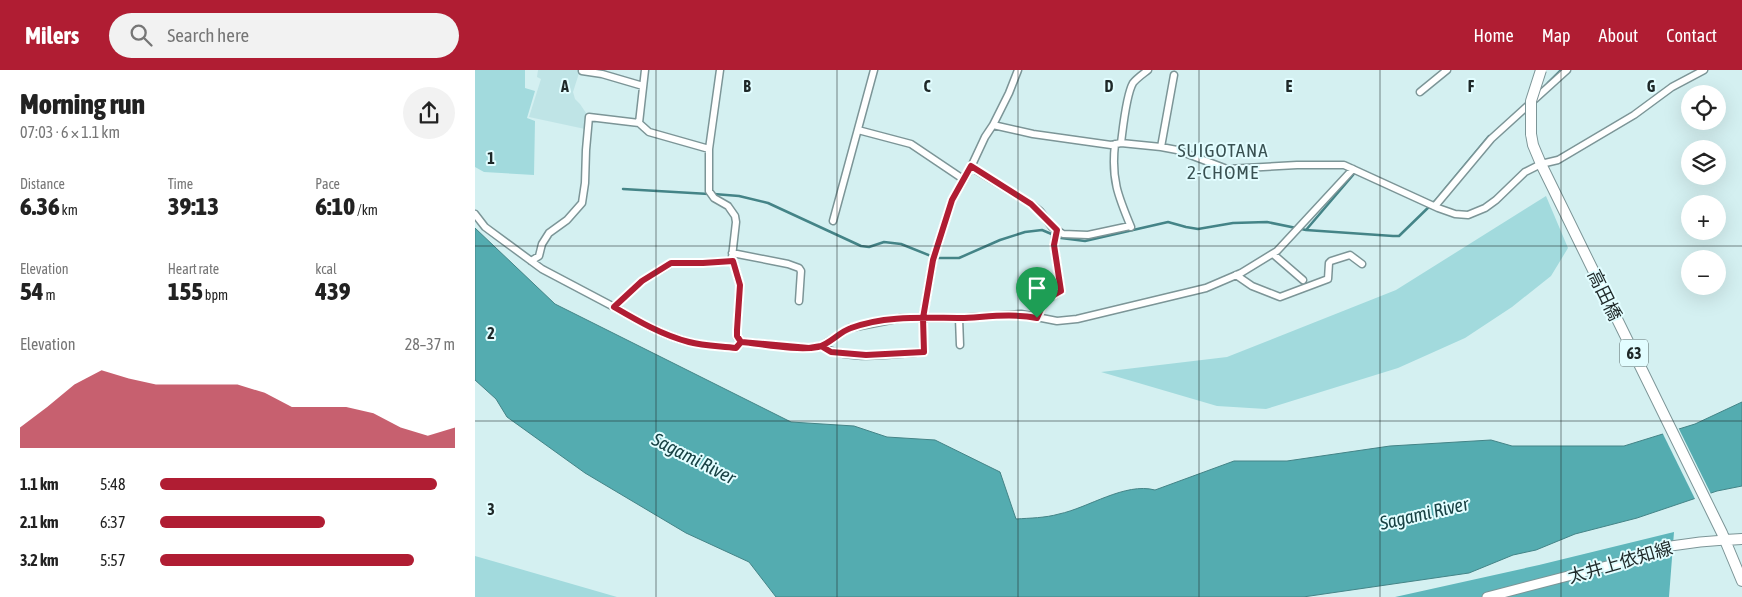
<!DOCTYPE html>
<html lang="en">
<head>
<meta charset="utf-8">
<style>
  :root { --surface:#fff; --page:#f2f2f2; --text:#222; --muted:#767676; --accent:#b01d33 }
  body { margin:0; font-family:"Asap Condensed","Noto Sans JP",sans-serif; background:var(--page); color:var(--text); height:100vh; display:flex; flex-direction:column; font-size:19px; white-space:nowrap }
  * { box-sizing:border-box; margin:0 }
  p { font-size:16px; color:var(--muted) }
  .icon { flex:none; width:28px; height:28px; fill:none; stroke:currentColor; stroke-width:2; stroke-linecap:round; stroke-linejoin:round }
  .map { position:relative; flex:1; overflow:hidden }
  .sheet { display:flex; flex-direction:column; background:var(--surface); width:475px }
  .sheet>* { flex:none }
  .tools { position:absolute; left:1206px; top:15px; display:grid; gap:10px }
  .tools a { display:grid; place-items:center; width:45px; height:45px; border-radius:50%; background:var(--surface); box-shadow:0 5px 20px #0002; font-size:25px }
  .pin { position:absolute; display:grid; place-items:center; width:42px; height:42px; color:#fff; margin:-51px -21px; border-radius:50% 50% 50% 0; rotate:-45deg; box-shadow:0 0 5px #0007 }
  .pin .icon { rotate:45deg }
  .round { display:grid; place-items:center; flex:none; width:52px; height:52px; border-radius:26px; background:var(--page) }
  .headline { display:flex; align-items:center; justify-content:space-between; height:85px; padding:0 20px }
  h1 { font-size:28px; font-weight:800; line-height:38px }
  .stats { display:grid; grid-template-columns:repeat(3,1fr); gap:8px; height:85px; padding:5px 20px }
  .stats div { display:grid; align-content:center }
  .stats b { font-size:25px; font-weight:800 }
  .stats small { font-size:14px; font-weight:400 }
  .stats p { font-size:14px }
  .chart { height:140px; padding:10px 20px }
  .chart p { display:flex; justify-content:space-between }
  .chart svg { width:100%; height:90px; margin-top:5px; fill:var(--accent); opacity:.7 }
  ul { padding:0 20px; list-style:none; font-size:16px }
  li { display:grid; grid-template-columns:80px 60px 1fr; align-items:center; height:38px }
  li i { height:12px; border-radius:6px; background:var(--accent) }
  header { display:flex; align-items:center; gap:30px; box-sizing:border-box; height:70px; padding:0 25px; background:var(--accent); color:#fff }
  header strong { font-size:24px }
  nav { display:flex; gap:28px; margin-inline-start:auto; font-size:18px }
  .search { width:350px; height:45px; background:var(--page); display:flex; align-items:center; gap:12px; box-sizing:border-box; padding:0 18px; border-radius:28px; color:var(--muted); font-size:19px }
  main { display:flex; flex:1; min-height:0 }
  .map>svg:first-child { display:block }
</style>
</head>
<body>
<header>
<strong>Milers</strong>
<div class="search"><svg class="icon" aria-label="search" viewBox="0 0 24 24"><circle cx="10" cy="10" r="6"/><path d="M15 15l6 6"/></svg>Search here</div>
<nav><a>Home</a><a>Map</a><a>About</a><a>Contact</a></nav>
</header>
<main>
<section class="sheet">
<div class="headline"><div><h1>Morning run</h1><p>07:03 · 6 × 1.1 km</p></div><a class="round"><svg class="icon" aria-label="share" viewBox="0 0 24 24"><path d="M12 15V3M7 8l5-5 5 5M5 13v7h14v-7"/></svg></a></div>
<div class="stats">
<div><p>Distance</p><b>6.36<small> km</small></b></div>
<div><p>Time</p><b>39:13</b></div>
<div><p>Pace</p><b>6:10<small> /km</small></b></div>
</div>
<div class="stats">
<div><p>Elevation</p><b>54<small> m</small></b></div>
<div><p>Heart rate</p><b>155<small> bpm</small></b></div>
<div><p>kcal</p><b>439</b></div>
</div>
<div class="chart"><p><span>Elevation</span>28–37 m</p>
<svg viewBox="0 0 160 44" preserveAspectRatio="none"><path d="M0 44V34L10 24L20 13L30 6L40 10L50 13L60 13L70 13L80 13L90 17L100 24L110 24L120 24L130 27L140 34L150 38L160 34V44z"/></svg>
</div>
<ul>
<li><b>1.1 km</b>5:48<i style="width:94%"></i></li>
<li><b>2.1 km</b>6:37<i style="width:56%"></i></li>
<li><b>3.2 km</b>5:57<i style="width:86%"></i></li>
</ul>
</section>
<div class="map">
<svg width="1267" height="527" viewBox="0 0 1267 527">
  <rect width="100%" height="100%" fill="#d4f0f1"/>
  <!-- built -->
  <path fill="#bfe4e6" d="M63,0H105L98,22L100,29L105,34L111,43L110,59L54,47L66,9L62,7Z"/>
  <!-- green -->
  <path fill="#a2dadd" d="M0,0H50V18L60,21L52,48L60,51L59,105L9,102L0,97Z
    M1071,126L1093,178L1076,206L1037,237L990,268L923,298L791,339L742,336L626,302L752,287L921,220Z
    M0,486L142,527H0Z"/>
  <!-- forest -->
  <path fill="#5fb6bb" d="M1199,462L1194,527H920L1064,495Z"/>
  <!-- water -->
  <path fill="#54acb0" stroke="#448487" d="M0,158L80,234L316,352L379,356L412,367L460,370L525,402L541,449C555,448 570,448 584,444C613,438 650,412 680,420L759,391H812L915,376L1016,370L1037,376H1149L1220,354L1267,332V416L1242,421L1162,448L1100,464L1061,480L1038,485L994,503L828,527H301L274,492L211,463L110,403L32,347L21,329L0,310Z"/>
  <!-- pier -->
  <path fill="#d4f0f1" d="M1203,357L1237,426L1221,431L1187,362Z"/>
  <g fill="none" stroke-linecap="round" stroke-linejoin="round">
    <!-- stream -->
    <path stroke="#448487" stroke-width="2.5" d="M1073,13L1086,0
      M148,119L234,124
      M239,124L264,126L293,133L386,176L394,177L409,172L426,174L461,188H484L525,170L550,162L567,160L586,168L610,171L693,152L711,157L723,159L758,153L792,152L831,160L918,166H924L960,131L1014,66
      M831,160L878,105"/>
    <defs>
      <path id="minor" d="M170,0L164,53L174,62L234,79
        M245,0L234,79V121L239,128L253,136L260,146L261,152L257,187L265,215L262,260V267L267,272L334,278L346,276L375,258L426,248H484L546,244L582,251L602,249L731,218L766,203L802,181L878,99
        M107,1L127,4L168,16
        M945,22L972,0
        M518,55L534,23L543,0
        M383,60L436,74L488,109
        M646,73C648,58 651,25 658,13C662,8 668,4 673,0
        M640,74C636,109 643,126 656,157
        M686,77L699,5
        M960,136L1016,69L1092,0
        M0,144L10,157L67,199L139,237L167,211L197,193H228L258,191
        M358,151L399,0
        M655,156L613,165L588,164L577,157L565,141L556,134L496,97L510,67L518,55L558,64L636,75L646,73L686,77L702,80L752,99L822,95H869L963,138L980,144L993,145L1010,138L1021,130L1050,102L1066,94L1083,90L1159,45L1197,17L1229,0
        M257,183L313,194L324,198L326,201L324,231
        M798,184L828,210
        M56,191L64,186L67,174L74,163L92,150L107,133L110,113L111,80L114,47L164,53
        M761,205L777,216L805,227L853,209L854,193L856,191L875,185L887,194
        M139,237C163,251 187,265 214,272C230,276 245,276 261,278L267,272
        M484,248L485,275
        M562,248L570,231L586,221L579,175L581,160
        M346,276C372,292 419,284 449,282L448,248L458,190L477,130L496,97"/>
      <path id="secondary" d="M1012,527L1155,490L1196,476L1225,472L1250,470"/>
      <path id="primary" d="M1056,64L1058,75L1066,94L1247,463L1267,511
        M1250,470L1267,469"/>
    </defs>
    <!-- minor casing -->
    <use href="#minor" stroke="#7c9597" stroke-width="9"/>
    <!-- secondary casing -->
    <use href="#secondary" stroke="#7c9597" stroke-width="11"/>
    <!-- primary casing -->
    <use href="#primary" stroke="#7c9597" stroke-width="12"/>
    <!-- minor -->
    <use href="#minor" stroke="#fff" stroke-width="6"/>
    <!-- secondary -->
    <use href="#secondary" stroke="#fff" stroke-width="9"/>
    <!-- primary -->
    <use href="#primary" stroke="#fff" stroke-width="10"/>
    <defs>
      <path id="primary-bridge" d="M1056,64V31L1066,0"/>
    </defs>
    <!-- primary-bridge casing -->
    <use href="#primary-bridge" stroke="#7c9597" stroke-width="12" stroke-linecap="butt"/>
    <!-- primary-bridge -->
    <use href="#primary-bridge" stroke="#fff" stroke-width="10"/>
  </g>
  <g fill="none" stroke-linecap="round" stroke-linejoin="round">
    <defs>
      <path id="route" d="M562,248C537,243 511,247 486,248C449,248 411,245 376,258C364,262 355,274 343,277C322,281 288,274 266,272L261,278C245,276 229,276 214,272C187,265 163,251 139,237L167,211L196,193H228L258,191L265,215L262,260V266L266,272L334,278L346,276L356,282L391,285L449,282L448,248L458,190L477,130L496,96L556,134L582,160L579,175L586,221L570,230L562,248"/>
    </defs>
    <!-- route casing -->
    <use href="#route" stroke="#fff" stroke-width="10"/>
    <!-- route -->
    <use href="#route" stroke="#b01d33" stroke-width="6"/>
  </g>
  <!-- grid -->
  <path fill="none" stroke="#1e2828" stroke-width="1" stroke-opacity="0.55" d="M181,0V527M362,0V527M543,0V527M724,0V527M905,0V527M1086,0V527M0,176H1267M0,351H1267"/>
  <g text-anchor="middle" dominant-baseline="central" stroke-width="4" stroke-linejoin="round" paint-order="stroke">
    <!-- shield labels -->
    <rect fill="#e2fdff" stroke="#596868" stroke-width="1" x="1145" y="269.5" width="28" height="27" rx="4"/>
    <g font-size="16" font-weight="bold" fill="#1e2828">
      <text x="1159" y="283">63</text>
    </g>
    <!-- street labels -->
    <g font-size="18" fill="#1e2828" stroke="#e2fdff">
      <text transform="translate(1130 225) rotate(64)">高田橋</text>
      <text transform="translate(1145 492) rotate(-16)">太井上依知線</text>
    </g>
    <!-- neighbourhood labels -->
    <g font-size="19" letter-spacing="1" fill="#395152" stroke="#e2fdff">
      <text x="748" y="80">SUIGOTANA<tspan x="748" dy="22">2-CHOME</tspan></text>
    </g>
    <!-- water labels -->
    <g font-size="19" font-style="italic" fill="#194244" stroke="#e2fdff">
      <text transform="translate(219 388) rotate(27)">Sagami River</text>
      <text transform="translate(949 443) rotate(-13)">Sagami River</text>
    </g>
  </g>
  <g font-size="16" text-anchor="middle" font-weight="bold" fill="#1e2828" stroke="#e2fdff" stroke-width="4" stroke-linejoin="round" paint-order="stroke">
    <text x="90" y="22">A</text>
    <text x="272" y="22">B</text>
    <text x="452" y="22">C</text>
    <text x="634" y="22">D</text>
    <text x="814" y="22">E</text>
    <text x="996" y="22">F</text>
    <text x="1176" y="22">G</text>
    <text x="16" y="94">1</text>
    <text x="16" y="269">2</text>
    <text x="16" y="445">3</text>
  </g>
</svg>
<div class="tools">
<a><svg class="icon" aria-label="locate" viewBox="0 0 24 24"><circle cx="12" cy="12" r="6"/><path d="M12 2v4M12 18v4M2 12h4M18 12h4"/></svg></a>
<a><svg class="icon" aria-label="layers" viewBox="0 0 24 24"><path d="M12 4l9 5-9 5-9-5zM3 14l9 5 9-5"/></svg></a>
<a>+</a>
<a>−</a>
</div>
<div class="pin" style="left:562px;top:248px;background:#1e9e55"><svg class="icon" aria-label="arrive" viewBox="0 0 24 24"><path d="M6 21V4h12l-3 4 3 4H6"/></svg></div>
</div>
</main>
</body>
</html>
